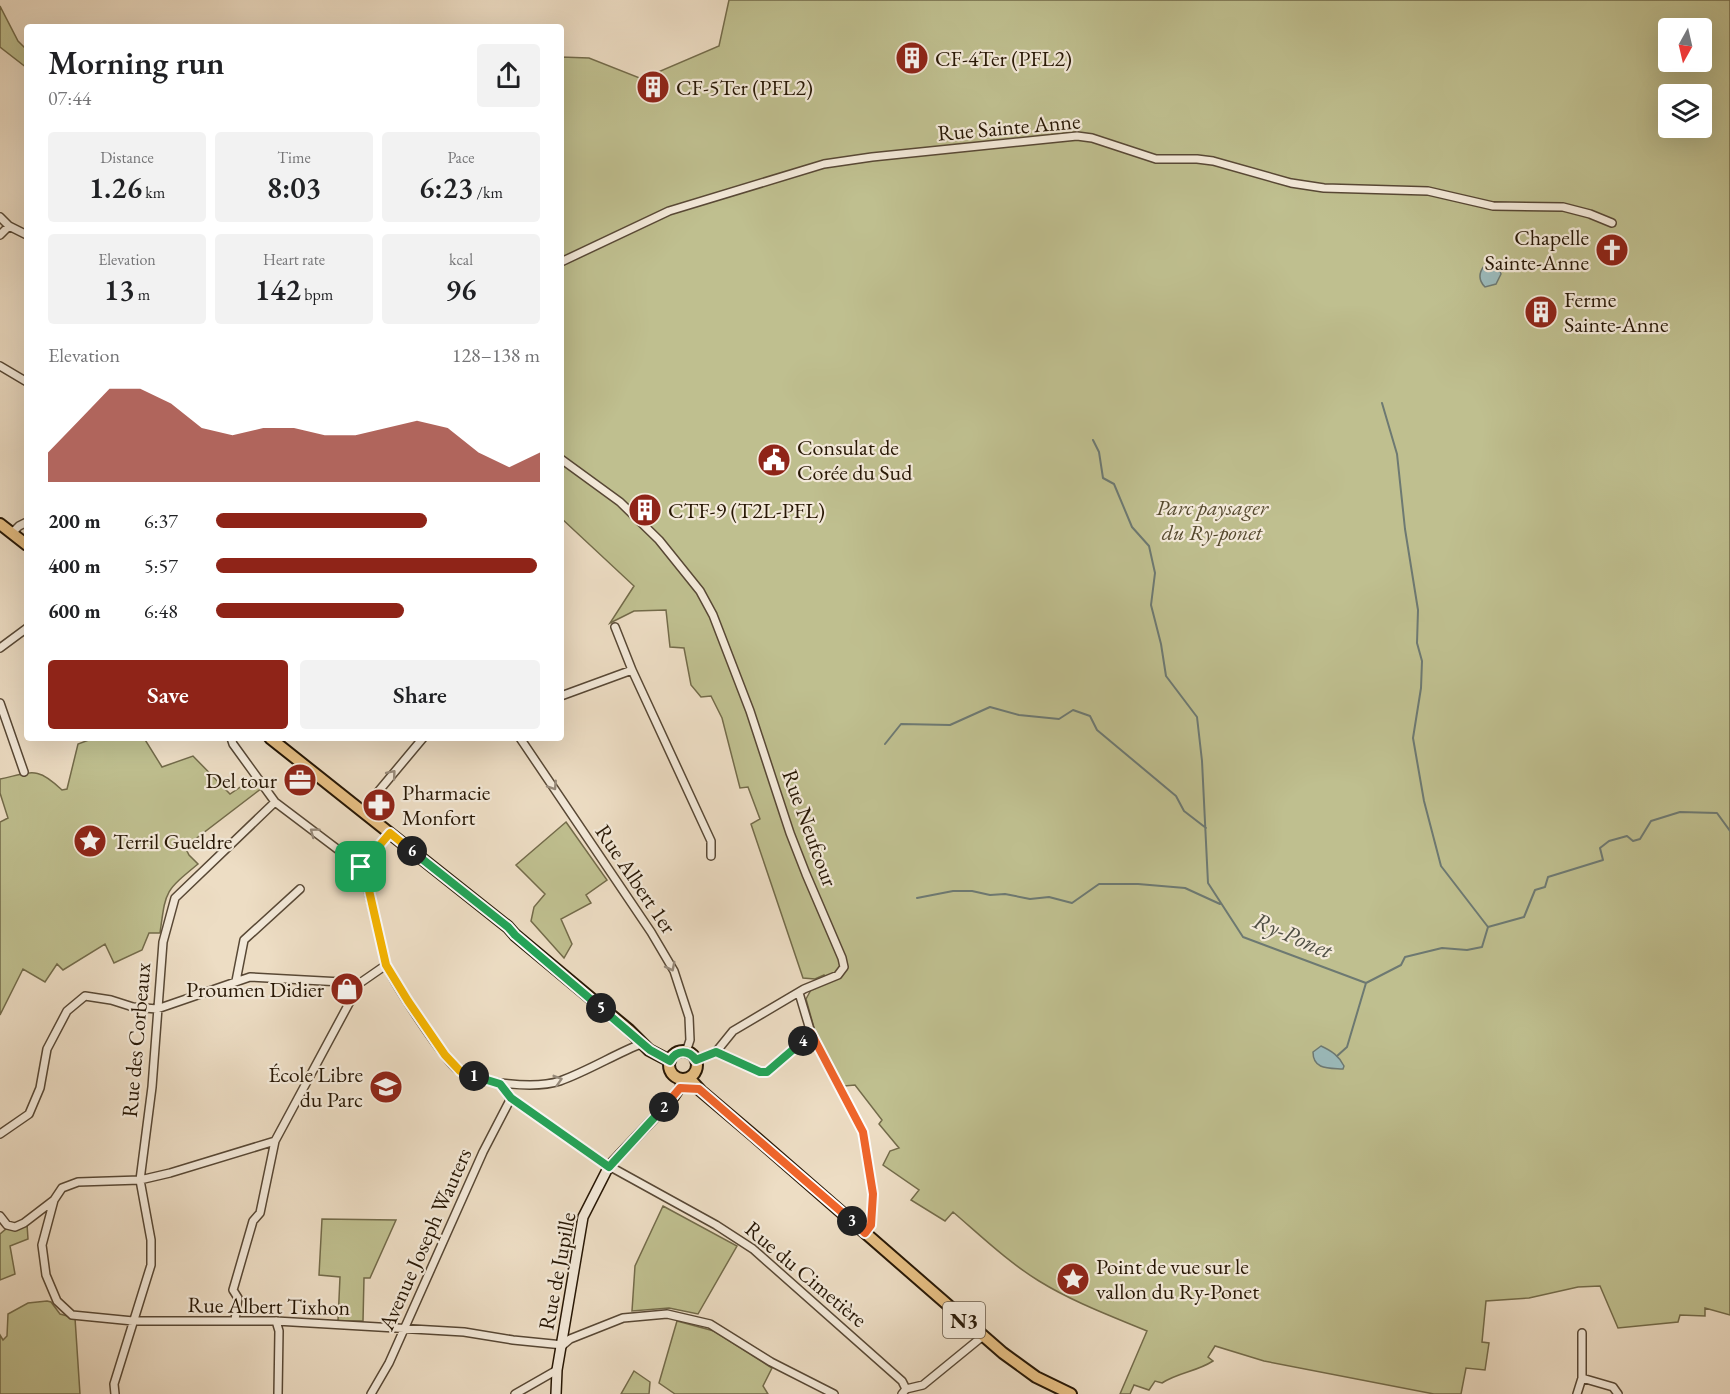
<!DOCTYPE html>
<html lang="en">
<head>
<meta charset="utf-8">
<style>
  :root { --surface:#fff; --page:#f2f2f2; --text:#202124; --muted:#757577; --accent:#8f2418 }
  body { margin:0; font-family:"EB Garamond",serif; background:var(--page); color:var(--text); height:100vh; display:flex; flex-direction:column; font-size:22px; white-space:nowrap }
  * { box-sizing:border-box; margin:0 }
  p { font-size:20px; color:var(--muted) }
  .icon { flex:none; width:33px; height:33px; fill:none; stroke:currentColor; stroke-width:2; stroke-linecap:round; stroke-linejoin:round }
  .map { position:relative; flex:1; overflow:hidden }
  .panel { position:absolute; left:24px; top:24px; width:540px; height:717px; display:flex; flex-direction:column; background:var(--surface); border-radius:6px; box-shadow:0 6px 24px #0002 }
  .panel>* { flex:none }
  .needle { width:39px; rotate:188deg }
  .fabs { position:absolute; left:1658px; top:18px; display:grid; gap:12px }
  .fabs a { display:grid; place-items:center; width:54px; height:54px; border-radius:6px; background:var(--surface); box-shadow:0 6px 24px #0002; font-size:30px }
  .pin { position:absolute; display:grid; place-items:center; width:51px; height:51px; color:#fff; margin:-26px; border-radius:12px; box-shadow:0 3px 9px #0006 }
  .km { position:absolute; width:30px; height:30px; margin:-15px; border-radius:50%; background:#222; color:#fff; font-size:16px; line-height:30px; text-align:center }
  .round { display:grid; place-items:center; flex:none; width:63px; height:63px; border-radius:6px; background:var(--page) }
  .headline { display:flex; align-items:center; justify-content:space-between; height:102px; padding:0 24px }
  h1 { font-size:33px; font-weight:600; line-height:45px }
  .stats { display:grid; grid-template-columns:repeat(3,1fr); gap:9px; height:102px; padding:6px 24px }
  .stats div { display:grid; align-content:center; border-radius:6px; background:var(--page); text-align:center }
  .stats b { font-size:30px; font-weight:600 }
  .stats small { font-size:16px; font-weight:400 }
  .stats p { font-size:16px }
  .chart { height:168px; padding:12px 24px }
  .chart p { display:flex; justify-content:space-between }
  .chart svg { width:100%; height:108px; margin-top:6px; fill:var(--accent); opacity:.7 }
  .cta { display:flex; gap:12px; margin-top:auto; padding:12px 24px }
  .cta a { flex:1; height:69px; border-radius:6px; background:var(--accent); color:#fff; font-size:24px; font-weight:600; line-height:69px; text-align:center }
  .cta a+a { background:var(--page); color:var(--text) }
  ul { padding:0 24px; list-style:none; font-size:20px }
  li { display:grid; grid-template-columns:96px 72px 1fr; align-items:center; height:45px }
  li i { height:15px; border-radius:8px; background:var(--accent) }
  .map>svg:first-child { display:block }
</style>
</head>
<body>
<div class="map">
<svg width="1730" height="1394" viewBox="0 0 1730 1394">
  <rect width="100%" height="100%" fill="#edddc4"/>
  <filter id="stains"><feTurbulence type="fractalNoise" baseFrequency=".00333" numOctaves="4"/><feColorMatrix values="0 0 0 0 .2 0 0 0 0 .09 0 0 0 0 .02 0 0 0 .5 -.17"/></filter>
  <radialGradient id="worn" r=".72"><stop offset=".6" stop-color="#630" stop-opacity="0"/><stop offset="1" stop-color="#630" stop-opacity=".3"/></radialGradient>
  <!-- green -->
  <path fill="#bfbf8f" stroke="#736b4a" stroke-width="1.5" fill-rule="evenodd" d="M729,0H1730V1315L1705,1308V1316L1680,1315L1678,1322L1618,1328L1600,1286L1578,1287L1529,1298L1486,1301L1482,1342L1489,1343L1485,1370L1466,1368L1461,1394H1434L1264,1361L1215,1346L1208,1357L1213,1361C1196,1372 1179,1372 1162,1383L1155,1381L1149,1390L1134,1385L1130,1394H1120L1147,1331C1111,1316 1073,1302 1039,1281C1008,1262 981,1236 953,1212L945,1221L911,1200L919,1190L883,1165L890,1151L899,1148L879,1124L882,1120L855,1085L844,1086L816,1035L806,999L812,988L828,982L824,975L815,979L803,978L751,824L760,819L748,787L740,788L722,718L711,696L701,697L691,685L684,648L670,647L666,610L634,611L610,623L634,586L561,518V57L589,58L642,79L719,46ZM1668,28H1701V62H1668ZM1668,94H1701V128H1668Z
    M0,6L18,41L27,50V68L0,47Z
    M94,738H144L162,767L193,756L230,794L255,777L262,788L185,847L189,855L198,864C164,892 166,890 160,933H149L142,950L114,963L105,944L63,970L57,964L45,982L23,969L0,1015V822L8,818L0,793V779C33,772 37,766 62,790L67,789L78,744Z
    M566,822L607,880L586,895L591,903L561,919L572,944L564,958L531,921L534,907L545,894L516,865Z
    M663,1206L737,1246L698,1314L669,1308L632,1311L635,1266Z
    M322,1219L396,1220L370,1278H364L363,1321H338L340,1277L319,1275Z
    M27,1224L28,1239L10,1246L15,1274L0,1280V1234L6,1229Z
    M47,1301L51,1302L60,1314L75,1318L80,1394H0V1335L3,1340L7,1336L8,1314L28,1303Z
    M677,1321L714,1331L772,1368L763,1386L768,1394H675L659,1383Z
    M634,1371L650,1382L649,1394H621Z"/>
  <!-- water -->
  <path fill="#9bbabb" stroke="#6d7972" stroke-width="1.5" d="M1492,264L1498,265L1501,274L1496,284L1485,287C1479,281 1478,274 1484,266Z
    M1321,1046C1332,1051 1339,1056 1344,1066L1343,1069C1329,1068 1313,1070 1313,1052Z"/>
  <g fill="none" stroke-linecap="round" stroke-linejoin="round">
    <!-- stream -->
    <path stroke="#6d7972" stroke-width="2" d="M1382,403L1397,454L1405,529L1418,610L1417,643L1422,661L1421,688L1413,738L1424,801L1441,866L1488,927
      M1093,440L1099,452L1103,478L1114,484L1132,527L1149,546L1155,573L1151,605L1161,644L1166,676L1197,717L1202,761L1208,883L1243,937L1366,983L1401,965L1405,957L1442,948L1467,950L1482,947L1488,927L1524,917L1535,890L1545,887L1548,877L1603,860L1600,848L1609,841L1627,836L1633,841L1640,839L1651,821L1680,812L1717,813L1730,831
      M885,744L901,724L950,725L990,707L1019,715L1059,719L1073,710L1090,716L1097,730L1176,796L1184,811L1206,828
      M917,898L953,891H972L990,895L1005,894L1030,899L1049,897L1072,903L1099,884H1138L1185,888L1220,904
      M1337,1056L1347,1047L1366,983"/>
    <defs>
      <path id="street" d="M0,217L9,226L27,235
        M0,235L9,226
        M561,262L669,211L824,164L872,157L1077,136L1092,138L1156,159H1197L1213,161L1291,183L1324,188L1428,191L1493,206L1563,207L1590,214L1612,223
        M0,366L27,382
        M561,459L620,502L659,540L700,591L713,615L750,711L790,833L806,874L842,958L844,967L838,975L804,989L733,1031L716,1052L696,1060
        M12,533L19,526L27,522
        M615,627L632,670L711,841V856
        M0,648L27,628
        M561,696L632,670
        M0,703L24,772
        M231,738L233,744L275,802L361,867
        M520,738L651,932L674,971L689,1017L690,1040L686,1052
        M362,811L423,738
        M390,833L361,867C369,890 374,914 380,938C382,946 383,956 386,964C392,981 445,1061 458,1070C479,1084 536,1089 560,1081C588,1071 615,1054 643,1043
        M236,981L244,940L300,889
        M799,993L811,1033L863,1132L873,1194L871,1225L865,1233
        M716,1052L760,1072H767L811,1033
        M500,1084L511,1098L609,1166L716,1225L753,1249L902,1381L906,1389
        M0,1134L29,1114L40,1088L47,1049L67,1011L85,996L111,1000L133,1007L157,1009L250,977L360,983
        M54,1200L42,1245L46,1275L57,1301L72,1315L133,1321H276L464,1332L513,1340L563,1345L570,1339L623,1318L667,1314L710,1324L771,1362L834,1394
        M0,1216L7,1225L15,1227L24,1223L54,1200L62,1188L78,1182L140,1180L170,1173L275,1141L360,983L386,965
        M235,1320L238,1298L233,1290L253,1221L260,1213L275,1141
        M276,1321L279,1331L278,1394
        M1582,1333V1378L1613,1387L1618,1394
        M115,1394L114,1384L151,1265V1240L140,1180L152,1087L163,942L175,898L275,802
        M371,1394L389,1363L483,1152L511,1098
        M515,1394L557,1370
        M902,1394L906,1389L923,1385L983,1336
        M1577,1394L1582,1378"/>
      <path id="secondary" d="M556,1394L557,1370L583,1217L609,1166L674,1097L680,1088L682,1079"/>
      <path id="primary" d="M0,524L27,545
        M270,738L508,927L515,935L629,1030L649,1050L670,1061
        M669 1065a14 14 0 1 1 28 0a14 14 0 1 1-28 0Z
        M689,1078L701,1091L754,1136L1003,1353L1036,1377L1071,1394"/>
    </defs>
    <!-- street casing -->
    <use href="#street" stroke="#584835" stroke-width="10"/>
    <!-- secondary casing -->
    <use href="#secondary" stroke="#271705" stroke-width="12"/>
    <!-- primary casing -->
    <use href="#primary" stroke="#271705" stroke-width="14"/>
    <!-- street -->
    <use href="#street" stroke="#f3e9d9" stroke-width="7"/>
    <!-- secondary -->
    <use href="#secondary" stroke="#f3e9d9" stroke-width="9"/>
    <!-- primary -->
    <use href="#primary" stroke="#e6be82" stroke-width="10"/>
  </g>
  <!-- one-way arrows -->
  <defs><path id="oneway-chevron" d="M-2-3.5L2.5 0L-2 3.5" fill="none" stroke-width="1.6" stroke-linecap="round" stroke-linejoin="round" transform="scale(1.5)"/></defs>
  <g stroke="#978a7a">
    <use href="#oneway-chevron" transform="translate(392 774) rotate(-50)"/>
    <use href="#oneway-chevron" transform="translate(553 786) rotate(57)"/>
    <use href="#oneway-chevron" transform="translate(314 832) rotate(-143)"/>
    <use href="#oneway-chevron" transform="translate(671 967) rotate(63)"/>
    <use href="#oneway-chevron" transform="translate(558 1080) rotate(-17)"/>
  </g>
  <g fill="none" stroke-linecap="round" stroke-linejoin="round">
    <defs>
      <path id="split-1" d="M361,867L368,886L386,965L408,1001L445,1055L460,1071L474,1076"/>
      <path id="split-2" d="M474,1076L500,1084L511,1098L609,1167L664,1107"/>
      <path id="split-3" d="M664,1107L680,1088L699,1089L852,1221"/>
      <path id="split-4" d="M803,1041L811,1033L863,1132L873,1194L871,1225L865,1233L852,1221"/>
      <path id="split-5" d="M601,1008L650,1050L670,1061C677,1049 689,1050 696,1060L716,1052L760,1072H767L803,1041"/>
      <path id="split-6" d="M412,851L508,927L515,935L601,1008"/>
      <path id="split-7" d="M361,867L390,833L412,851"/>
    </defs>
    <!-- split-1 casing -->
    <use href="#split-1" stroke="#fff" stroke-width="12"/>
    <!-- split-2 casing -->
    <use href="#split-2" stroke="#fff" stroke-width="12"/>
    <!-- split-3 casing -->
    <use href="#split-3" stroke="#fff" stroke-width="12"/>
    <!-- split-4 casing -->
    <use href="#split-4" stroke="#fff" stroke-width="12"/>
    <!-- split-5 casing -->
    <use href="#split-5" stroke="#fff" stroke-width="12"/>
    <!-- split-6 casing -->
    <use href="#split-6" stroke="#fff" stroke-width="12"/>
    <!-- split-7 casing -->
    <use href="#split-7" stroke="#fff" stroke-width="12"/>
    <!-- split-1 -->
    <use href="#split-1" stroke="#f5b400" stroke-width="8"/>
    <!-- split-2 -->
    <use href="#split-2" stroke="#22a559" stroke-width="8"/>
    <!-- split-3 -->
    <use href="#split-3" stroke="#f0652b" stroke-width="8"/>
    <!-- split-4 -->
    <use href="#split-4" stroke="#f0652b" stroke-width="8"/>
    <!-- split-5 -->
    <use href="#split-5" stroke="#22a559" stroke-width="8"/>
    <!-- split-6 -->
    <use href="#split-6" stroke="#22a559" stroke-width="8"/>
    <!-- split-7 -->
    <use href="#split-7" stroke="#f5b400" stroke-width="8"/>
  </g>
  <!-- icons -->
  <defs>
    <symbol id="building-disc" viewBox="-11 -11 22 22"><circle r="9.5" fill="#8f2418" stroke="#f3e9d9"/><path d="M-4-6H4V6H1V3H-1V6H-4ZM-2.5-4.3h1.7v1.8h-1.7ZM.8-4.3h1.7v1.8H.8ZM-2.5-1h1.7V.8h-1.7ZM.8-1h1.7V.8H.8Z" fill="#fff"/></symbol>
    <symbol id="church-disc" viewBox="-11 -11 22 22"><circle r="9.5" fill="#8f2418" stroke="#f3e9d9"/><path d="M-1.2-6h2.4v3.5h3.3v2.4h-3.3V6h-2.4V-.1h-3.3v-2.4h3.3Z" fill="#fff"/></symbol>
    <symbol id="civic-disc" viewBox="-11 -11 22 22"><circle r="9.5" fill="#8f2418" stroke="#f3e9d9"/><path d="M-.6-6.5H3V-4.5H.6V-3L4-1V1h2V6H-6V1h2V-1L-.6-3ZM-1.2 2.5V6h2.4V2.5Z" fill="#fff"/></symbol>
    <symbol id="office-disc" viewBox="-11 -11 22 22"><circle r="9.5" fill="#8f2418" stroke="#f3e9d9"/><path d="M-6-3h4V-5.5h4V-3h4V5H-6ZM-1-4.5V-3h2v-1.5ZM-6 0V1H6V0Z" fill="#fff"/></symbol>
    <symbol id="pharmacy-disc" viewBox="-11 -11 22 22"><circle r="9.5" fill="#8f2418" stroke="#f3e9d9"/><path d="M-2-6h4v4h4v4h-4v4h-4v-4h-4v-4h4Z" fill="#fff"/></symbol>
    <symbol id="sight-disc" viewBox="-11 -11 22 22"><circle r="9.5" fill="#8f2418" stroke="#f3e9d9"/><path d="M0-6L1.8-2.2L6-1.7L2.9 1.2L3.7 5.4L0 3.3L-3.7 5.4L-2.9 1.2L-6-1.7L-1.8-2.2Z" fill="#fff"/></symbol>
    <symbol id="shop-disc" viewBox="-11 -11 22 22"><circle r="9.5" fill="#8f2418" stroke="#f3e9d9"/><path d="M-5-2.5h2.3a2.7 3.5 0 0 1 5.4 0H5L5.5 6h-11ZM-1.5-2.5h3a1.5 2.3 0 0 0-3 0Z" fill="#fff"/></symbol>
    <symbol id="school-disc" viewBox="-11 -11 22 22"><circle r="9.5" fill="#8f2418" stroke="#f3e9d9"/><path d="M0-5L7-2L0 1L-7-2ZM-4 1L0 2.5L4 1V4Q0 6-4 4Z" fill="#fff"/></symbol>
  </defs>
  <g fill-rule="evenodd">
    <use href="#building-disc" x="893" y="39" width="38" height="38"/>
    <use href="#building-disc" x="634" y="68" width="38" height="38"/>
    <use href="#church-disc" x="1593" y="231" width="38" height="38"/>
    <use href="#building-disc" x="1522" y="293" width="38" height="38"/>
    <use href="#civic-disc" x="755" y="441" width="38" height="38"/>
    <use href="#building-disc" x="626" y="491" width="38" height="38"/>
    <use href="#office-disc" x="281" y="761" width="38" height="38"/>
    <use href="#pharmacy-disc" x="360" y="786" width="38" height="38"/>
    <use href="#sight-disc" x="71" y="822" width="38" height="38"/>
    <use href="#shop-disc" x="328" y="970" width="38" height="38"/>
    <use href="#school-disc" x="367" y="1068" width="38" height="38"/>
    <use href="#sight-disc" x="1054" y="1260" width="38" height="38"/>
  </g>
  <g text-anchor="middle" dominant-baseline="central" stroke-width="4.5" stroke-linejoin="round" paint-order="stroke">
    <!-- shield labels -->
    <rect fill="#f3e9d9" stroke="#645645" stroke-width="1.5" x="943" y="1302" width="42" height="36" rx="4.5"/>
    <g font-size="21" font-weight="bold" fill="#271705">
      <text x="964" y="1320">N3</text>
    </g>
    <!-- poi labels -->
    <g font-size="22" fill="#271705" stroke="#f3e9d9" text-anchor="start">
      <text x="935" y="58">CF-4Ter (PFL2)</text>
      <text x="676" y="87">CF-5Ter (PFL2)</text>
      <text x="1589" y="237" text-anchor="end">Chapelle<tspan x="1589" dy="25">Sainte-Anne</tspan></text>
      <text x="1564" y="299">Ferme<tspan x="1564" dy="25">Sainte-Anne</tspan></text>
      <text x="797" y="447">Consulat de<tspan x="797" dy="25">Corée du Sud</tspan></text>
      <text x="668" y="510">CTF-9 (T2L-PFL)</text>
      <text x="277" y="780" text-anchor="end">Del tour</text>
      <text x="402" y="792">Pharmacie<tspan x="402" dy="25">Monfort</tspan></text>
      <text x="113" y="841">Terril Gueldre</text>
      <text x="324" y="989" text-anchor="end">Proumen Didier</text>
      <text x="363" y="1074" text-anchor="end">École Libre<tspan x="363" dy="25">du Parc</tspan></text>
      <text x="1096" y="1266">Point de vue sur le<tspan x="1096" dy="25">vallon du Ry-Ponet</tspan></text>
    </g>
    <!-- street labels -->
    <g font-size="22" fill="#271705" stroke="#f3e9d9">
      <text transform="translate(1009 127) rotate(-5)">Rue Sainte Anne</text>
      <text transform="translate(810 828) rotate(70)">Rue Neufcour</text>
      <text transform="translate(636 879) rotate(56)">Rue Albert 1er</text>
      <text transform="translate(136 1040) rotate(-85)">Rue des Corbeaux</text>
      <text transform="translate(425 1239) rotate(-66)">Avenue Joseph Wauters</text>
      <text transform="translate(557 1271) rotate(-79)">Rue de Jupille</text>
      <text transform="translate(806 1274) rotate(40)">Rue du Cimetière</text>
      <text transform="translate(269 1306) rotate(1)">Rue Albert Tixhon</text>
    </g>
    <!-- park labels -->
    <g font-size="22" font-style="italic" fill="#55492e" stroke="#f3e9d9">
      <text x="1212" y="507">Parc paysager<tspan x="1212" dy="25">du Ry-ponet</tspan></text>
    </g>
    <!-- water labels -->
    <g font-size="24" font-style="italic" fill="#505045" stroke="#f3e9d9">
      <text transform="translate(1293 935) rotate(23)">Ry-Ponet</text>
    </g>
  </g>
  <rect width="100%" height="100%" filter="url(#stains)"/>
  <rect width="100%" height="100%" fill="url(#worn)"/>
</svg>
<div class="fabs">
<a><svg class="needle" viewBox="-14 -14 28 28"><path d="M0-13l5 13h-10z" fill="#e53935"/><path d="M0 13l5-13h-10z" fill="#757577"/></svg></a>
<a><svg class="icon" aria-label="layers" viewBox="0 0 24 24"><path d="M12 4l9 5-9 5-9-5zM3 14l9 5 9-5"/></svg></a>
</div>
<div class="pin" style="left:361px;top:867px;background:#1e9e55"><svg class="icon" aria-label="arrive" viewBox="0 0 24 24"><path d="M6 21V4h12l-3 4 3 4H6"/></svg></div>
<b class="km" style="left:474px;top:1076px">1</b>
<b class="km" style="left:664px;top:1107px">2</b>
<b class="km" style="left:852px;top:1221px">3</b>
<b class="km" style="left:803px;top:1041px">4</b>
<b class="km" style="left:601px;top:1008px">5</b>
<b class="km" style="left:412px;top:851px">6</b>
<section class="panel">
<div class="headline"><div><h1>Morning run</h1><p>07:44</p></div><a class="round"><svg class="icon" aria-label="share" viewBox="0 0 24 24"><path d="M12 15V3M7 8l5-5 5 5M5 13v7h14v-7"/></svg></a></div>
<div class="stats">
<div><p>Distance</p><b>1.26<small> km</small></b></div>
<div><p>Time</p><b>8:03</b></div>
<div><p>Pace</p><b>6:23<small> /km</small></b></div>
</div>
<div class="stats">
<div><p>Elevation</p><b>13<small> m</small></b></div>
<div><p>Heart rate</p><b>142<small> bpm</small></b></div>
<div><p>kcal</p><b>96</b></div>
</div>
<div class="chart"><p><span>Elevation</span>128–138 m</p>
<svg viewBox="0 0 160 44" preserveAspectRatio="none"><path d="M0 44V32L10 19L20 6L30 6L40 12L50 22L60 25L70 22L80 22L90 25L100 25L110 22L120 19L130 22L140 32L150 38L160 32V44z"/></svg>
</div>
<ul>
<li><b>200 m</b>6:37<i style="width:65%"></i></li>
<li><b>400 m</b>5:57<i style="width:99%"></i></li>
<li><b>600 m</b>6:48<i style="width:58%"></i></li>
</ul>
<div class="cta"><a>Save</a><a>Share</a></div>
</section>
</div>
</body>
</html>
